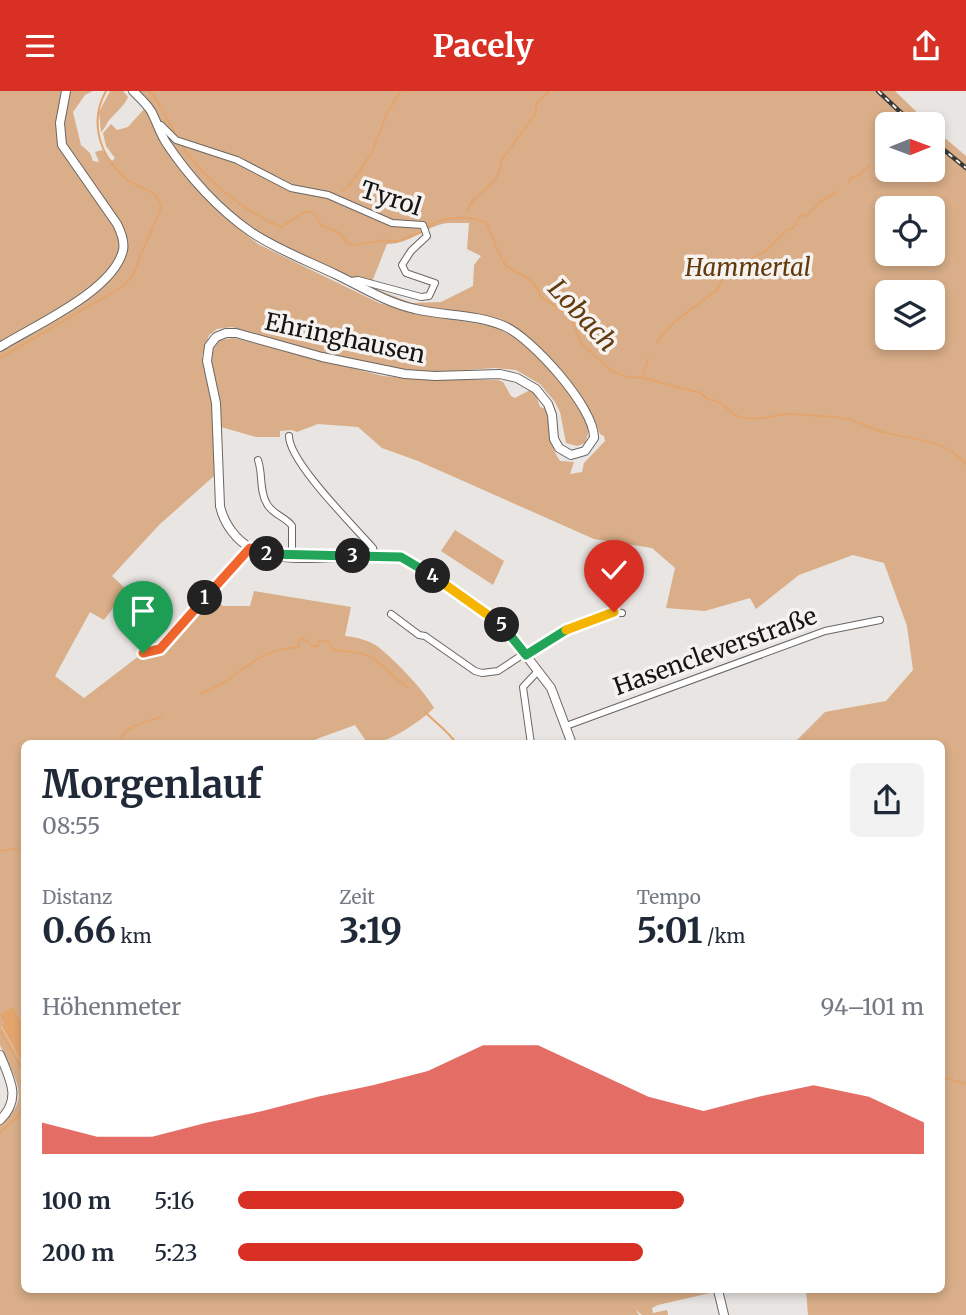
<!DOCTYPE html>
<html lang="de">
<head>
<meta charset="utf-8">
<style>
  :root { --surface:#fff; --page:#f2f2f3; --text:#1f2937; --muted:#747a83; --accent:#d93025 }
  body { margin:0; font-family:Merriweather,serif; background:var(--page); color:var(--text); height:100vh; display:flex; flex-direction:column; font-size:26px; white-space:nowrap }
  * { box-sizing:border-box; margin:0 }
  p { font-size:23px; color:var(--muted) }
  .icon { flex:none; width:38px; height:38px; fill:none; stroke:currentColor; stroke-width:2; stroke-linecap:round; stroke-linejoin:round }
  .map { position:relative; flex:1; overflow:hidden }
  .sheet { position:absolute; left:21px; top:649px; width:924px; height:553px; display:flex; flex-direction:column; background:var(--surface); border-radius:10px; box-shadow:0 4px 10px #0003 }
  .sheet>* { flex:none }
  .needle { width:46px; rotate:89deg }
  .tools { position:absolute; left:875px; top:21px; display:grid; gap:14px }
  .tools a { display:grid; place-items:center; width:70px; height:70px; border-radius:10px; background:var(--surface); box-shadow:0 4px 10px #0003; font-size:35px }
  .pin { position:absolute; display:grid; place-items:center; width:60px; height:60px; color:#fff; margin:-72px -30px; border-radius:50% 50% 50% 0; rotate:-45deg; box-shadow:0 0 7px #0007 }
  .pin .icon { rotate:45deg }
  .km { position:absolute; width:35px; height:35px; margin:-18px; border-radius:50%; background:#222; color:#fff; font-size:19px; line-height:35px; text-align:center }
  .round { display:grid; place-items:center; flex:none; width:74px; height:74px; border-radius:10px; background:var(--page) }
  .overview { display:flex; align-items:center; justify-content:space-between; height:119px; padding:0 21px }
  h1 { font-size:38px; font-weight:700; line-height:52px }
  .stats { display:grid; grid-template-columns:repeat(3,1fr); gap:10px; height:119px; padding:7px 21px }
  .stats div { display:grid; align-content:center }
  .stats b { font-size:35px; font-weight:700 }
  .stats small { font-size:19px; font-weight:400 }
  .stats p { font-size:19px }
  .chart { height:196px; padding:14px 21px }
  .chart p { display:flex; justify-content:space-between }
  .chart svg { width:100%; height:126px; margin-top:7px; fill:var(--accent); opacity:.7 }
  ul { padding:0 21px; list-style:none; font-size:23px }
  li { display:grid; grid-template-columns:112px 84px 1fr; align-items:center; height:52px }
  li i { height:18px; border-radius:9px; background:var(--accent) }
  header { display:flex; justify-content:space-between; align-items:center; height:91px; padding:0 21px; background:var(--accent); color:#fff; font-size:32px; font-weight:700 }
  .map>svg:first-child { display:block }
</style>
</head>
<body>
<header><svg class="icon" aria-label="menu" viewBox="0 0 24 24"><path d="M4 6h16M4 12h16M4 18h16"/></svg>Pacely<svg class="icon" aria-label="share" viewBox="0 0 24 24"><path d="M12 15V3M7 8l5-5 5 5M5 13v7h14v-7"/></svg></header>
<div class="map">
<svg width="966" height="1224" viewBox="0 0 966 1224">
  <rect width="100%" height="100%" fill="#e9e5e2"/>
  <!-- green -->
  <path fill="#d9ae88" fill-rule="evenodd" d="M0,0H63L57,35L58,50L119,142C119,146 122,154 121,158C115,192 29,235 0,253Z
    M69,0H93L85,4L73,21L81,54L90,62L93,70L99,71L95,61L102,59L112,70L115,67L106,55L103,42L111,33L117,39L128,36L145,17L159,48L190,89L225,127L258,153L379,212L418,223L493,235C520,244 585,307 588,336C589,341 587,347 585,352L577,355L566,352L560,321L555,311L540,293L516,279L495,277L423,282L371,274L291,255L232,236L217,238L209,244L202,265L214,319V385L159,434L112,485L127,499L104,529L90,521L55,585L84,607L139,565L161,559L211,505L223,515H250L254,500L351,516L345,545C356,546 368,549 377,555C395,569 423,598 434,617C420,631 387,653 368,653L355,634L303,653H24V934L13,917L1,935L24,975V1199H709L710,1202L658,1214L652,1217L653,1222L667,1219L668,1224H642L636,1219L639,1224H0V1034C34,1008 14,987 0,954V260L108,190L121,172L127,154L66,56L62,40Z
    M110,0H123L128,6C124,15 118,19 112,26C106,32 107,35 101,41L99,21Z
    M139,0H895L929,33H887V79H933V37L966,65V1224H808L806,1199H942V653H789L797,649L825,621L886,610L913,579L907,535L884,472L853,464L799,484L756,518L750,507L705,520L666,517L675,477L652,457L594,448L418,370L382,357L358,336L318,333L297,341L292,339L280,340V346H256L221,336C221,327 221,317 220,308C216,286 202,267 220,249L234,247L383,285L418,288L498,289L503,291L511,305L515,307L530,299L535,301L540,316L546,318C551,339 547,350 560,370L574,371L570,383L582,381L584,372L605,350L604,345L600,343C587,300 548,270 518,239C484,217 437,224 399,210C377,202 356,190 336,180C307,167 276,154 250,136C228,121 183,74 169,50C159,33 154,14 139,0ZM887,117H933V163H887ZM448,132H469L467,158L481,165L474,174L473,195L441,211L412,212L370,196L387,153C412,153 426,134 448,132ZM887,201H933V247H887Z
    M455,439L504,470L493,494L441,460Z"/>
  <!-- water -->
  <path fill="#e3a56d" d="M13,916L24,934V975L1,934L4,931L0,924Z"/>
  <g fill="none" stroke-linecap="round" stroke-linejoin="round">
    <!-- stream -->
    <path stroke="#e3a56d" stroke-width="2" d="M148,0L155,6L178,48
      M181,53C201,86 245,121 281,136L306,120L314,122L321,134L338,141L348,152L354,154L385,149L395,151L422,141
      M848,94L850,87L858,85L870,74
      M343,100C357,90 360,75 371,64L387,22L401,0
      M468,121C469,102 502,96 501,70L536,22V13L549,0
      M426,137C442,125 468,124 487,132C492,144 497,162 505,173C516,186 534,182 541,207L560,217L571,227L581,252L612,280L627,286L643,287L701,302L707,308C726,309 728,325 744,327C760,330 776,323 792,323C809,324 836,325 852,329C864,333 875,340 887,342C920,350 940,347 966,373
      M656,252L675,230L717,199L726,183L744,177L751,168L767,159L787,139L793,137L801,124L806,125L824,108L837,101
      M0,267L122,196C139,181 135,176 143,158C149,144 157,131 161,116C157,96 136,98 124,86C99,63 89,30 106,0
      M643,287L648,267
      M200,603C242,588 250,559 299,556V549L304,548L313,555H318L319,549L329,551L332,558C343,561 355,560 366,564C380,568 394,588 407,596
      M425,621C436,632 448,640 457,653
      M117,653C120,650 122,646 124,643C132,632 150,630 162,626
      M0,760L20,757L24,754
      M0,940L24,981
      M942,986L966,993
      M0,1042L24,1019"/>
    <defs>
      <path id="minor" d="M157,34H161L176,49L237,69L291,97L328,104L392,132L423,134L427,145L411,160L402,174L406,182L435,192L429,205L421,206L358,189L351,190
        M289,345C289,371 354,435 373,457L375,465
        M258,369C263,383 259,400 267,413C273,424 286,426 292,435V466
        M391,523L419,544L425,545L475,580L482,582L498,580L525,562
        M143,562L160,558L250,457
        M526,564C551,550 592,517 622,522
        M566,635L825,540L880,529
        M531,653L523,596L538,580"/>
      <path id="secondary" d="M133,0C139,6 146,12 151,20C157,31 160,43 167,53C189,86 219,119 251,141C278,159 308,170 337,184C362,196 387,212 415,218C444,225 476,223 504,235C531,246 595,317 594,347L585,360L571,364L559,357L554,348L552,324L548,313L536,298L517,287L500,283L435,285L405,283L322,266L236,242H226L216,246L209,255L207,270L216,312L220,415C224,433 236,449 252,458C281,474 358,464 393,464L409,469L505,537L551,597L572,653
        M0,256C33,235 114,200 123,159C125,150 121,141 117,133L62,54L60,32L66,0
        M0,964C10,988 22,1008 0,1029
        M718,1199L724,1224"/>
    </defs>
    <!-- minor casing -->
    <use href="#minor" stroke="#6a6663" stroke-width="8"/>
    <!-- secondary casing -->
    <use href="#secondary" stroke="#6a6663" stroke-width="10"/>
    <!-- minor -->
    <use href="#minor" stroke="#fff" stroke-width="6"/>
    <!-- secondary -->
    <use href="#secondary" stroke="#fff" stroke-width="8"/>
    <defs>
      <path id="rail" d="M878,0L913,33
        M933,50L966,77"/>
    </defs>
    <!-- rail casing -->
    <use href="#rail" stroke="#3b3938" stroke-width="4.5"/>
    <!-- rail -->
    <use href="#rail" stroke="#f6f2ef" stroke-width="2" stroke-dasharray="5" stroke-linecap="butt"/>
  </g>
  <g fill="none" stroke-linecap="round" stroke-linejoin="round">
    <defs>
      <path id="split-1" d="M143,562L160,558L205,507"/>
      <path id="split-2" d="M205,507L250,457L267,463"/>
      <path id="split-3" d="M267,463L353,465"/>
      <path id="split-4" d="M353,465L401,466L433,485"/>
      <path id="split-5" d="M433,485L502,534"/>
      <path id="split-6" d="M502,534L526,564L566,539"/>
      <path id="split-7" d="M566,539L614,521"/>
    </defs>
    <!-- split-1 casing -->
    <use href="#split-1" stroke="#fff" stroke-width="14"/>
    <!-- split-2 casing -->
    <use href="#split-2" stroke="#fff" stroke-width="14"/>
    <!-- split-3 casing -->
    <use href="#split-3" stroke="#fff" stroke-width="14"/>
    <!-- split-4 casing -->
    <use href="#split-4" stroke="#fff" stroke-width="14"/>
    <!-- split-5 casing -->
    <use href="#split-5" stroke="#fff" stroke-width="14"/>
    <!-- split-6 casing -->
    <use href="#split-6" stroke="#fff" stroke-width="14"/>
    <!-- split-7 casing -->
    <use href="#split-7" stroke="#fff" stroke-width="14"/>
    <!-- split-1 -->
    <use href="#split-1" stroke="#f0652b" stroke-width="9"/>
    <!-- split-2 -->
    <use href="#split-2" stroke="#f0652b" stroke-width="9"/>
    <!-- split-3 -->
    <use href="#split-3" stroke="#22a559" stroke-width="9"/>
    <!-- split-4 -->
    <use href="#split-4" stroke="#22a559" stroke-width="9"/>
    <!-- split-5 -->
    <use href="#split-5" stroke="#f5b400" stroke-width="9"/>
    <!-- split-6 -->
    <use href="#split-6" stroke="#22a559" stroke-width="9"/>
    <!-- split-7 -->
    <use href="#split-7" stroke="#f5b400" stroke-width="9"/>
  </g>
  <g text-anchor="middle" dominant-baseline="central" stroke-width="7" stroke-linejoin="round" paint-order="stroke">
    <!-- street labels -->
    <g font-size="24" fill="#161514" stroke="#f6f2ef">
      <text transform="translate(391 107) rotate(18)">Tyrol</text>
      <text transform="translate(345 247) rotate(12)">Ehringhausen</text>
      <text transform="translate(715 560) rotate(-20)">Hasencleverstraße</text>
    </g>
    <!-- park labels -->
    <g font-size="24" font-style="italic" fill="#61390c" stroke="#f6f2ef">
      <text x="748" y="176">Hammertal</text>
    </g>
    <!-- water labels -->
    <g font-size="26" font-style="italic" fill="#633b0f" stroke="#f6f2ef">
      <text transform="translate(583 224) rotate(47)">Lobach</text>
    </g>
  </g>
</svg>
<div class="tools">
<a><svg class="needle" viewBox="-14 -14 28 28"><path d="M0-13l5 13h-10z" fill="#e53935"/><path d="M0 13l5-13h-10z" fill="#747a83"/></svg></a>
<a><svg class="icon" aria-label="locate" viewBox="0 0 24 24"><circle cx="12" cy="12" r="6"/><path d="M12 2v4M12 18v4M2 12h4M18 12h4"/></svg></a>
<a><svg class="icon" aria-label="layers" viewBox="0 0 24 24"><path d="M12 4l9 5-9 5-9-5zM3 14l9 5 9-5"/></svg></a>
</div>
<div class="pin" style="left:143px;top:562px;background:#1e9e55"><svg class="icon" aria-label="arrive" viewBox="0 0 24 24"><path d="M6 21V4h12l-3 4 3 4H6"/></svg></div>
<div class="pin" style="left:614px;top:521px;background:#d93025"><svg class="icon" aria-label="check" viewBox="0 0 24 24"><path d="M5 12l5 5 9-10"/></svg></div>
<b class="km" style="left:205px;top:507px">1</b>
<b class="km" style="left:267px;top:463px">2</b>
<b class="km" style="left:353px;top:465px">3</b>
<b class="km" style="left:433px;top:485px">4</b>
<b class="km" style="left:502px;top:534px">5</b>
<section class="sheet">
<div class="overview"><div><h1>Morgenlauf</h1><p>08:55</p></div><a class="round"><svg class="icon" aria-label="share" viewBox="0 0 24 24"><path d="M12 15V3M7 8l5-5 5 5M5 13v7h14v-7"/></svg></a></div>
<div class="stats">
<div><p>Distanz</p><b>0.66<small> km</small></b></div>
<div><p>Zeit</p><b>3:19</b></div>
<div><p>Tempo</p><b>5:01<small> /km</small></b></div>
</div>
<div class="chart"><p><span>Höhenmeter</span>94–101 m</p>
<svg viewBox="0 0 160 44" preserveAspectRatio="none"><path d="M0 44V33L10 38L20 38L30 33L40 29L50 24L60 20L70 15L80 6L90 6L100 15L110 24L120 29L130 24L140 20L150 24L160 33V44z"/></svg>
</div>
<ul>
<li><b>100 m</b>5:16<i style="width:65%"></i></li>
<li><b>200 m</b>5:23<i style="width:59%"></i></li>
</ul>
</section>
</div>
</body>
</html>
